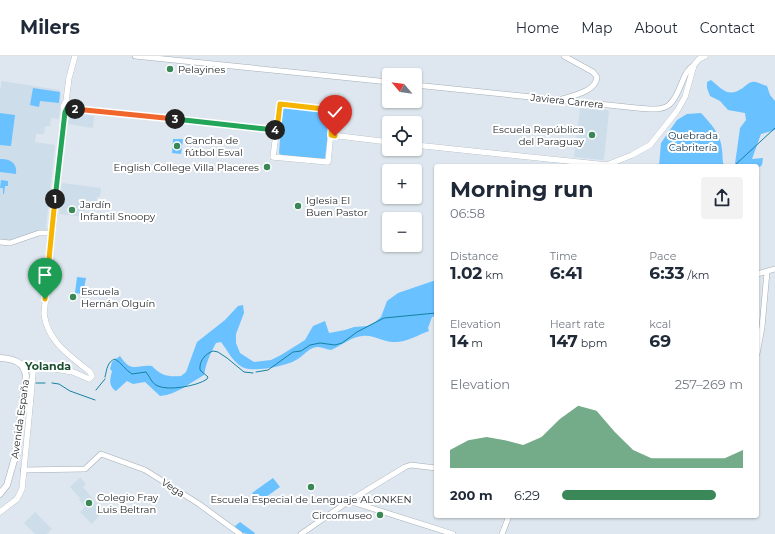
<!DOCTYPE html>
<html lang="en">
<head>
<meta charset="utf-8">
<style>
  :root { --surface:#fff; --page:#f2f2f3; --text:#1f2937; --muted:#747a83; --line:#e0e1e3; --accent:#3a8857 }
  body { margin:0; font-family:Montserrat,sans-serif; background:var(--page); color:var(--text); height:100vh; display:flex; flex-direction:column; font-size:15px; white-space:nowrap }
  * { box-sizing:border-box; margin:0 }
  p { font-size:13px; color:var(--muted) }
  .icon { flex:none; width:22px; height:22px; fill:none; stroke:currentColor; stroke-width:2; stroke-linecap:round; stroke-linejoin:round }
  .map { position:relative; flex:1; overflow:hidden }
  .details { position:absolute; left:434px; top:108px; width:325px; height:354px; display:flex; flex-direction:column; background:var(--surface); border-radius:4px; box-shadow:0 1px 3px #0004 }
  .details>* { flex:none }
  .needle { width:26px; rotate:299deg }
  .buttons { position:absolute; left:382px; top:12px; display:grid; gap:8px }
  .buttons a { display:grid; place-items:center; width:40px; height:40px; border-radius:4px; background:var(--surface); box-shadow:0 1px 3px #0004; font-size:20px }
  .pin { position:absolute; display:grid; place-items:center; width:34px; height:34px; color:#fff; margin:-41px -17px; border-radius:50% 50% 50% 0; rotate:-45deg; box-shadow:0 0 4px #0007 }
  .pin .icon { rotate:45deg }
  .km { position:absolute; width:20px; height:20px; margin:-10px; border-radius:50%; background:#222; color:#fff; font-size:11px; line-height:20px; text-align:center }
  .round { display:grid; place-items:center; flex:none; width:42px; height:42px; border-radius:4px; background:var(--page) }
  .overview { display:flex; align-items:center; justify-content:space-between; height:68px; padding:0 16px }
  h1 { font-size:22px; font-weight:700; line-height:30px }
  .stats { display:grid; grid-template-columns:repeat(3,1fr); gap:6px; height:68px; padding:4px 16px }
  .stats div { display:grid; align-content:center }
  .stats b { font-size:17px; font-weight:700 }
  .stats small { font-size:11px; font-weight:400 }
  .stats p { font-size:11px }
  .chart { height:112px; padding:8px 16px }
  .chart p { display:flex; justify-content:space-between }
  .chart svg { width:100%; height:72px; margin-top:4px; fill:var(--accent); opacity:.7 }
  ul { padding:0 16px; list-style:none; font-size:13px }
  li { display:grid; grid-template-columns:64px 48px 1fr; align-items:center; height:30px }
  li i { height:10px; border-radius:5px; background:var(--accent) }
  header { display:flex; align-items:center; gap:24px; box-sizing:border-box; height:56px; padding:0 20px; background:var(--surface); border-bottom:1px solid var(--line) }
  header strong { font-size:19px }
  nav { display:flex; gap:22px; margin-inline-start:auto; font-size:14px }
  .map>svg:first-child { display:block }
</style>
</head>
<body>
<header>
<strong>Milers</strong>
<nav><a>Home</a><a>Map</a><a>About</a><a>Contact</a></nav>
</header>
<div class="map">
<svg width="775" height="478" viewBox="0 0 775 478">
  <rect width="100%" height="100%" fill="#dee7ef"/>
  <!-- built -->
  <path fill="#cdddea" d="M2,25L59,34L61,37L59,63L51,62L50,70H45L44,78H36L35,86L55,89L46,172H48L47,175L11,186L0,184V34Z
    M580,52L608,54L609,56L604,103L602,104L574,101Z
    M72,57L94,60L93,72L68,68L70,58Z
    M62,127L101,132L100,141H97L96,151L85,150L84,161L59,158Z
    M80,421L86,428L83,431L103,455L92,468L80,456L85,451L79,444L80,442L70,431Z
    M35,456L52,473L47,478H35L24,467Z"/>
  <!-- green -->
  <path fill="#69c1ff" d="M711,24C721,32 728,42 741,33C745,31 747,27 752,26C757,25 762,29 767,30L770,39L775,45V74L761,78L752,103L763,102L762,109L757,113V110H733L735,108L740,72L746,64L745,57L728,54L720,45L710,40L707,32V26Z
    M33,32L60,36L59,47L40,45L39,51L30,49Z
    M285,51L328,56L330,60L325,102L322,104L281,99L279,97L282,54Z
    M0,57L15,59L11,90L0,89Z
    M701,57C711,68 721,78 722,94C723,100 722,104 724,110H659L661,87L677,64L687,58Z
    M173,83H183L181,98L172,97Z
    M3,103C13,104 17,109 16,118L0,116V103Z
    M1,124L8,125V130H5L4,138H3V132H0Z
    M77,221L86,222L83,238L75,237Z
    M436,224V260L432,261L428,272L429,275C418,279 405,287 393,286C383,286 373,278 362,280C351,281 341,290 331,294C324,293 320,289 313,292C307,294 302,301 296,304C287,310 252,317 242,311C232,305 228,295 221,286L216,287C210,298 206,307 204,319C188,328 178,338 160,340L145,326L133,328L127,325L116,335C108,330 110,323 112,315L110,313L112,306L120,300C132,318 136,308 152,310C161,320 169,321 181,320L186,316L197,286L225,264L238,250L243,249L244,257L236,278V287L240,297L254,306L271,304L281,299L305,284L313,270L325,265L329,277L345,274L354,271L367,270L375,266L381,261L387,245L398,237Z
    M273,422L280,431L259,446L252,437Z
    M240,466L255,477L254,478C246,478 239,478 235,470Z"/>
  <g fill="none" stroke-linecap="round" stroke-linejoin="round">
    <!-- stream -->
    <path stroke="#1682a2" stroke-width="1" d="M734,110L775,72
      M256,316L268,314L293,296L301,295L310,289L320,287L335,289L342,287L357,276L384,262L436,257
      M105,321C107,313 107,306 115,303C122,307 125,314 132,318L146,316C150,321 152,328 158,330C168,335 198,330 207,323L208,321L200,314C199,305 205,298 213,295L218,296L227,302L244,316L253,317
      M36,327H45
      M52,327L59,328L70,335L95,344
      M96,334L105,323"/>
    <defs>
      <path id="tertiary" d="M135,0L389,26
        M415,29L637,52C669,55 671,53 683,24C685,18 688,13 694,9
        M559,44C571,40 596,36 597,21L593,16L564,0
        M0,186L10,187L39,177H52
        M757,218L775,213
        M757,298L762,271L767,216
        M23,414L85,413L101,398L145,414L199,448L240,478
        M349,445L453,478
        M301,478L349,445L405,411L411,409L436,412
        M502,478L509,460"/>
      <path id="secondary" d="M280,48L333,54L328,106L273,101Z
        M67,52L277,74
        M65,56L63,51L66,45L69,22L75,0
        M331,79L389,86
        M415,89L607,109L632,99L650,89L677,55L685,41L694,9L699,3L705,0
        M21,308L32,309L73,316L89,323L92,320L90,316C69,299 48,286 44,258L65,56L67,52L66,45
        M0,456L17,443L22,433L29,361L33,317L32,309"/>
      <path id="primary" d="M0,302C13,303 24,305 26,320L15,401L7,429L0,438"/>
    </defs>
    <!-- tertiary casing -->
    <use href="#tertiary" stroke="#a5aeb5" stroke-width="6"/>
    <!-- secondary casing -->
    <use href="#secondary" stroke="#a5aeb5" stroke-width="6"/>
    <!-- primary casing -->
    <use href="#primary" stroke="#a5aeb5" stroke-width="7"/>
    <!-- tertiary -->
    <use href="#tertiary" stroke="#fff" stroke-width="5"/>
    <!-- secondary -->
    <use href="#secondary" stroke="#fff" stroke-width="5.5"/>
    <!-- primary -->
    <use href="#primary" stroke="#fff" stroke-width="6"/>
  </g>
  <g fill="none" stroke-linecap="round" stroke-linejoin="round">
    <defs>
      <path id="split-1" d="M45,243L55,143"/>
      <path id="split-2" d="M55,143L65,56L67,52L75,53"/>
      <path id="split-3" d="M75,53L175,63"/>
      <path id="split-4" d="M175,63L275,74"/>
      <path id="split-5" d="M275,74H277L280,48L333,54L331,79L335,80"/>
    </defs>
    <!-- split-1 casing -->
    <use href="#split-1" stroke="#fff" stroke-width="8"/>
    <!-- split-2 casing -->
    <use href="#split-2" stroke="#fff" stroke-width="8"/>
    <!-- split-3 casing -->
    <use href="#split-3" stroke="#fff" stroke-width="8"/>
    <!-- split-4 casing -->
    <use href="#split-4" stroke="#fff" stroke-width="8"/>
    <!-- split-5 casing -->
    <use href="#split-5" stroke="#fff" stroke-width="8"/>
    <!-- split-1 -->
    <use href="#split-1" stroke="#f5b400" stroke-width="5"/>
    <!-- split-2 -->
    <use href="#split-2" stroke="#22a559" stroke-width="5"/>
    <!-- split-3 -->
    <use href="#split-3" stroke="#f0652b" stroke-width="5"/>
    <!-- split-4 -->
    <use href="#split-4" stroke="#22a559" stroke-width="5"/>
    <!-- split-5 -->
    <use href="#split-5" stroke="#f5b400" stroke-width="5"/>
  </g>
  <!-- markers -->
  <g fill="#3a8857" stroke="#fff" stroke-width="1.5">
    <circle cx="170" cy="13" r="4"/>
    <circle cx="592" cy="79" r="4"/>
    <circle cx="177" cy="90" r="4"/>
    <circle cx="267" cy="111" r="4"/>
    <circle cx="298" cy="150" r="4"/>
    <circle cx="72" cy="154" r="4"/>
    <circle cx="73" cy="241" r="4"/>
    <circle cx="311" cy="431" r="4"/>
    <circle cx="89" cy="447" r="4"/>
    <circle cx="380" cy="459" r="4"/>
  </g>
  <g text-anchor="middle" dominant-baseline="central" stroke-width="4" stroke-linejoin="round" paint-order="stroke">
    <!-- poi labels -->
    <g font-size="10" fill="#262a2d" stroke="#fff" text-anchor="start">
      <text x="178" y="13">Pelayines</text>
      <text x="584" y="73" text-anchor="end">Escuela República<tspan x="584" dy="12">del Paraguay</tspan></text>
      <text x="185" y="84">Cancha de<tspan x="185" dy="12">fútbol Esval</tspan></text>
      <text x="259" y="111" text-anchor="end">English College Villa Placeres</text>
      <text x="306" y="144">Iglesia El<tspan x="306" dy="12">Buen Pastor</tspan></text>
      <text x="80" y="148">Jardín<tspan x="80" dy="12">Infantil Snoopy</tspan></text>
      <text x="81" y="235">Escuela<tspan x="81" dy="12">Hernán Olguín</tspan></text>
      <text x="97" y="441">Colegio Fray<tspan x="97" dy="12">Luis Beltran</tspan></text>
      <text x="311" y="443" text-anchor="middle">Escuela Especial de Lenguaje ALONKEN</text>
      <text x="372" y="459" text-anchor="end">Circomuseo</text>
    </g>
    <!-- street labels -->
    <g font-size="10" fill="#262a2d" stroke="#fff">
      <text transform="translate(567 45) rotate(6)">Javiera Carrera</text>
      <text transform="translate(20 363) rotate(-82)">Avenida España</text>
      <text transform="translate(173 432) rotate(33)">Vega</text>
    </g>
    <!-- park labels -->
    <g font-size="10" fill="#0c344e" stroke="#fff">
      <text x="693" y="79">Quebrada<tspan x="693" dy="12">Cabritería</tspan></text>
    </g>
    <!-- neighbourhood labels -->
    <g font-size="11" font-weight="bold" fill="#184f2e" stroke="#fff">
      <text x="48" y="310">Yolanda</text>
    </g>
  </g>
</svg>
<div class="buttons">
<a><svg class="needle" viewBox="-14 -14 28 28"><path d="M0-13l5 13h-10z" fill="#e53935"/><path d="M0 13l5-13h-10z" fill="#747a83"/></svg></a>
<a><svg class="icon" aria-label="locate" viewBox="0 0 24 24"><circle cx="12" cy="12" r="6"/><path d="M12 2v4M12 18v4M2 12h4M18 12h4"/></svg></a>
<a>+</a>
<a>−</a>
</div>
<div class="pin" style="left:45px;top:243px;background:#1e9e55"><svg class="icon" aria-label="arrive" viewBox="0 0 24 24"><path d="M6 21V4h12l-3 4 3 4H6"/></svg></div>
<div class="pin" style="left:335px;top:80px;background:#d93025"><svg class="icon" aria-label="check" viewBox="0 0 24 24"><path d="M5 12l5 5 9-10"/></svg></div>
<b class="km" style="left:55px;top:143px">1</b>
<b class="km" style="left:75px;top:53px">2</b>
<b class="km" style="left:175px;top:63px">3</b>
<b class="km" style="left:275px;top:74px">4</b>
<section class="details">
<div class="overview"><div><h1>Morning run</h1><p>06:58</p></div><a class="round"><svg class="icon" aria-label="share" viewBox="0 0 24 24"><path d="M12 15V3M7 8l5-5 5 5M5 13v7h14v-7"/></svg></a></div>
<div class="stats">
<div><p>Distance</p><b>1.02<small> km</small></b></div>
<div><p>Time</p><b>6:41</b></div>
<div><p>Pace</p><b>6:33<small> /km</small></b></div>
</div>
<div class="stats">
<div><p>Elevation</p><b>14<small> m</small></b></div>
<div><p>Heart rate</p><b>147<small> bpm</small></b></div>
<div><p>kcal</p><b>69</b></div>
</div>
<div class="chart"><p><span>Elevation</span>257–269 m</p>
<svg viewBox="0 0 160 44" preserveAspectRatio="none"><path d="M0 44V33L10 27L20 25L30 27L40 30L50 25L60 14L70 6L80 9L90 22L100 33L110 38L120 38L130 38L140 38L150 38L160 33V44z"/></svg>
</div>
<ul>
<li><b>200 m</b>6:29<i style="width:85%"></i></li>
</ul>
</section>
</div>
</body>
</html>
